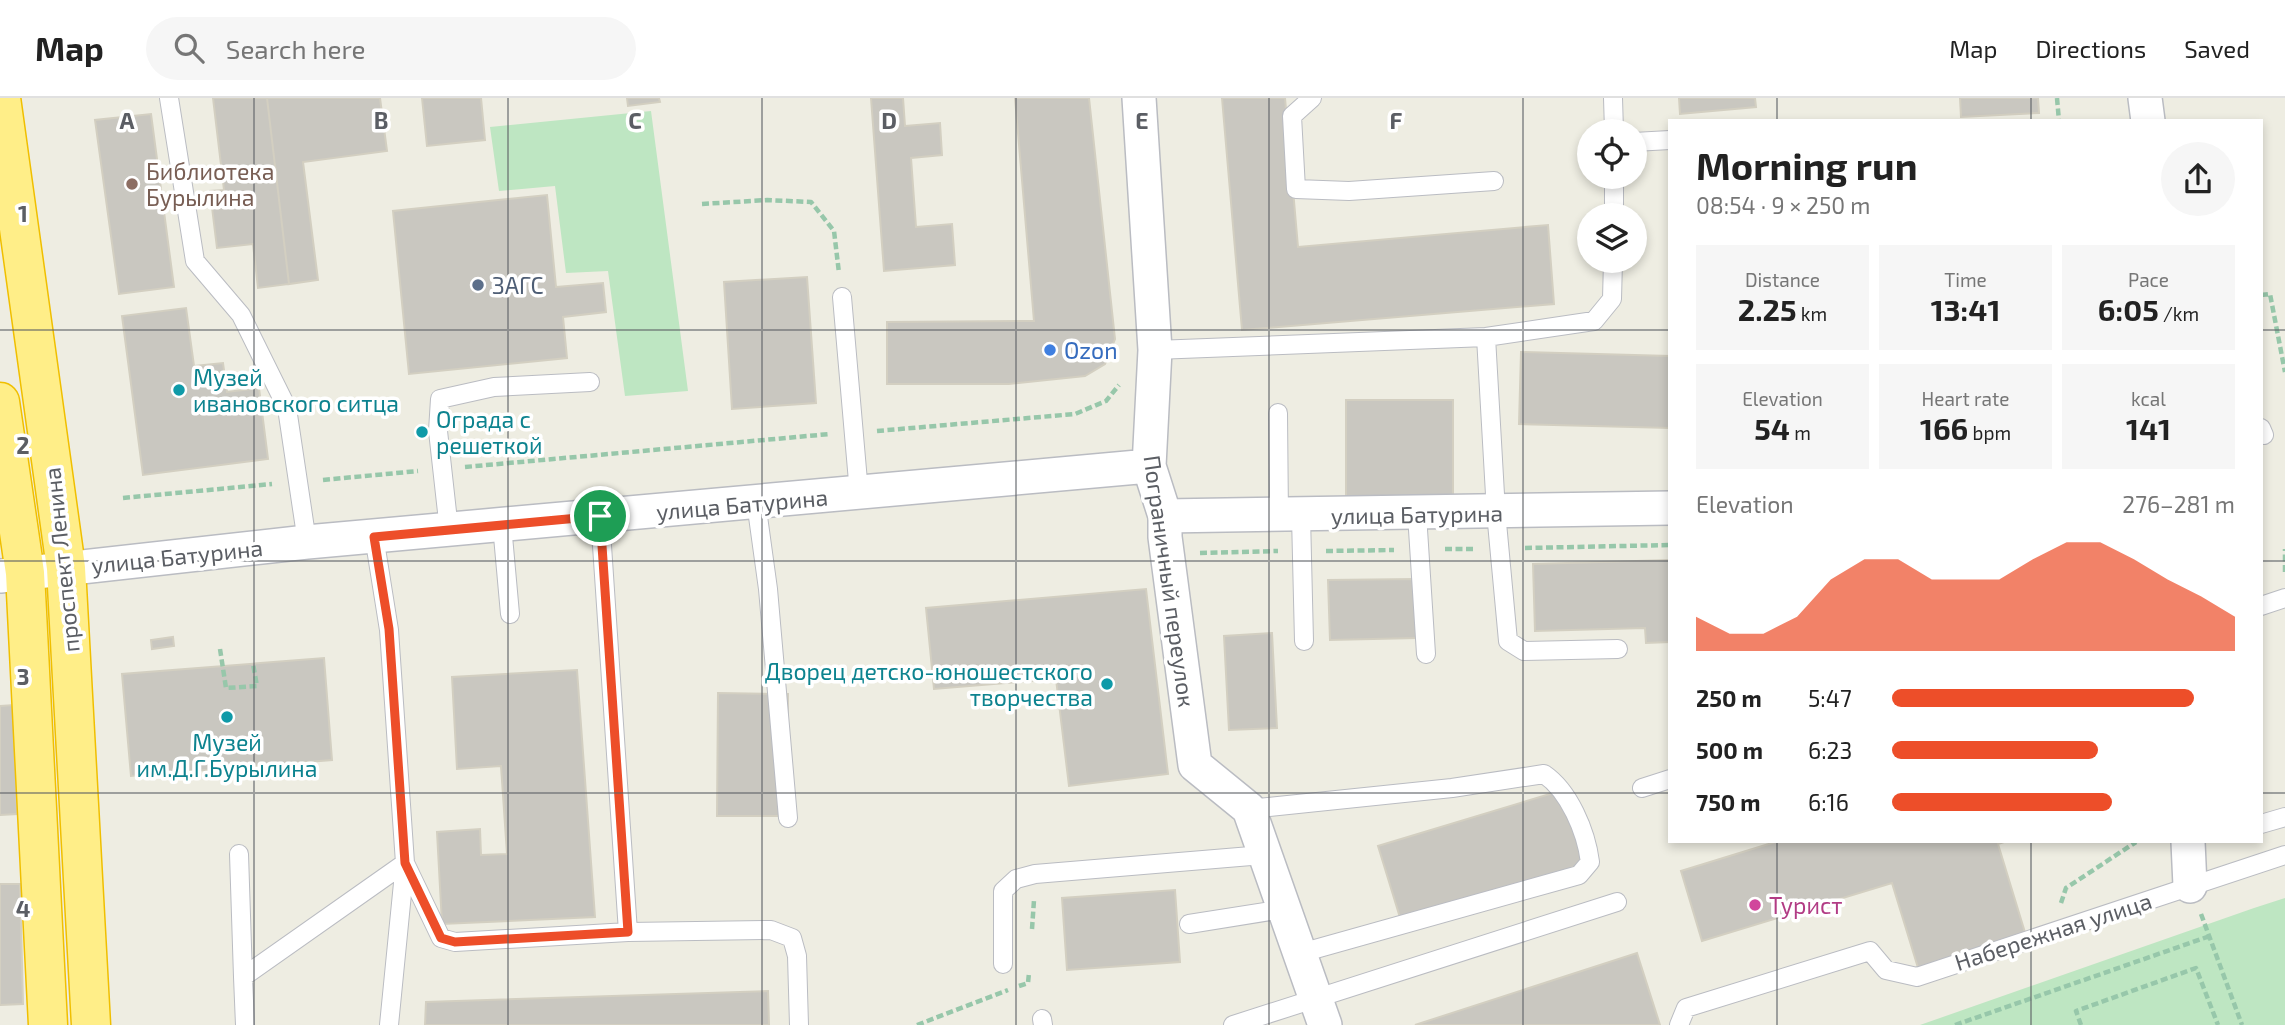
<!DOCTYPE html>
<html lang="en">
<head>
<meta charset="utf-8">
<style>
  :root { --surface:#fff; --page:#f6f6f6; --text:#222; --muted:#767676; --line:#e0e0e0; --accent:#ed4e29 }
  body { margin:0; font-family:"Exo 2",sans-serif; background:var(--page); color:var(--text); height:100vh; display:flex; flex-direction:column; font-size:26px; white-space:nowrap }
  * { box-sizing:border-box; margin:0 }
  p { font-size:23px; color:var(--muted) }
  .icon { flex:none; width:38px; height:38px; fill:none; stroke:currentColor; stroke-width:2; stroke-linecap:round; stroke-linejoin:round }
  .map { position:relative; flex:1; overflow:hidden }
  .sheet { position:absolute; left:1668px; top:21px; width:595px; height:724px; display:flex; flex-direction:column; background:var(--surface); border-radius:0px; box-shadow:0 4px 10px #0003 }
  .sheet>* { flex:none }
  .buttons { position:absolute; left:1577px; top:21px; display:grid; gap:14px }
  .buttons a { display:grid; place-items:center; width:70px; height:70px; border-radius:50%; background:var(--surface); box-shadow:0 4px 10px #0003; font-size:35px }
  .pin { position:absolute; display:grid; place-items:center; width:60px; height:60px; color:#fff; margin:-30px; border:4px solid #fff; border-radius:50%; box-shadow:0 2px 7px #0007 }
  .round { display:grid; place-items:center; flex:none; width:74px; height:74px; border-radius:37px; background:var(--page) }
  .overview { display:flex; align-items:center; justify-content:space-between; height:119px; padding:0 28px }
  h1 { font-size:38px; font-weight:700; line-height:52px }
  .metrics { display:grid; grid-template-columns:repeat(3,1fr); gap:10px; height:119px; padding:7px 28px }
  .metrics div { display:grid; align-content:center; border-radius:0px; background:var(--page); text-align:center }
  .metrics b { font-size:30px; font-weight:700 }
  .metrics small { font-size:19px; font-weight:400 }
  .metrics p { font-size:19px }
  .chart { height:196px; padding:14px 28px }
  .chart p { display:flex; justify-content:space-between }
  .chart svg { width:100%; height:126px; margin-top:7px; fill:var(--accent); opacity:.7 }
  ul { padding:0 28px; list-style:none; font-size:23px }
  li { display:grid; grid-template-columns:112px 84px 1fr; align-items:center; height:52px }
  li i { height:18px; border-radius:9px; background:var(--accent) }
  header { display:flex; align-items:center; gap:42px; box-sizing:border-box; height:98px; padding:0 35px; background:var(--surface); border-bottom:2px solid var(--line) }
  header strong { font-size:33px }
  nav { display:flex; gap:38px; margin-inline-start:auto; font-size:24px }
  .search { width:490px; height:63px; background:var(--page); display:flex; align-items:center; gap:18px; box-sizing:border-box; padding:0 24px; border-radius:38px; color:var(--muted); font-size:26px }
  .map>svg:first-child { display:block }
</style>
</head>
<body>
<header>
<strong>Map</strong>
<div class="search"><svg class="icon" aria-label="search" viewBox="0 0 24 24"><circle cx="10" cy="10" r="6"/><path d="M15 15l6 6"/></svg>Search here</div>
<nav><a>Map</a><a>Directions</a><a>Saved</a></nav>
</header>
<div class="map">
<svg width="2285" height="927" viewBox="0 0 2285 927">
  <rect width="100%" height="100%" fill="#eeede2"/>
  <!-- green -->
  <path fill="#bee6c2" d="M651,13L688,293L625,298L608,173L566,175L555,88L499,93L490,29Z
    M2285,800V927H1920L2254,810Z"/>
  <!-- building -->
  <path fill="#c9c7c0" stroke="#d3cfc1" stroke-width="2" d="M213,0H267L289,186L258,190L253,146L217,150L210,93L224,92Z
    M267,0H380L387,53L303,64L318,182L289,186Z
    M422,0H481L485,42L427,48Z
    M627,0H659L660,4L628,8Z
    M871,0H903L905,28L940,25L942,57L911,60L916,129L952,126L955,167L884,173Z
    M1015,0H1089L1115,241L1105,266L1085,278L1009,286H887V224L1034,223Z
    M1222,0H1285L1298,149L1548,127L1554,206L1242,232Z
    M1679,0H1755L1756,9L1680,16Z
    M1960,0H2038L2039,15L1961,19Z
    M151,16L174,189L119,196L95,22Z
    M547,97L556,189L603,185L606,214L563,219L567,260L409,276L393,113Z
    M807,179L816,305L732,311L724,184Z
    M186,210L194,268L223,265L227,294L259,290L268,361L143,377L122,218Z
    M1521,254L1670,258V330L1519,326Z
    M1346,302H1453V402L1346,401Z
    M1670,462V544L1646,545L1645,530L1535,533L1533,466Z
    M1415,481L1416,540L1330,542L1328,482Z
    M1146,491L1168,676L1069,688L1056,581L934,591L926,510Z
    M1272,535L1277,630L1229,632L1224,538Z
    M173,539L174,548L152,551L151,542Z
    M324,560L332,662L131,678L122,576Z
    M577,572L595,819L442,826L437,734L480,731L481,757L507,756L501,668L457,671L452,579Z
    M718,595L788,596L787,718H717Z
    M14,607L17,716L0,717V608Z
    M1563,692L1587,770L1402,826L1378,748Z
    M1775,744H2004L1998,746L2027,841L1919,873L1892,785L1702,843L1681,773Z
    M0,786H20L23,906L0,907Z
    M1175,792L1180,864L1067,872L1062,800Z
    M1637,855L1660,927H1415Z
    M768,893L769,927H425L426,904Z"/>
  <g fill="none" stroke-linecap="round" stroke-linejoin="round">
    <defs>
      <path id="lane" d="M169,0L195,163L241,217L287,310L307,444
        M1312,0L1292,18L1296,91L1349,93L1494,83
        M1613,0L1614,33
        M1634,44L1670,42
        M1614,117V79
        M842,199L859,395
        M1486,239L1496,414L1508,543L1524,553L1618,551
        M1155,252L1486,239L1594,223L1612,201L1613,163
        M1278,315L1279,419
        M2261,330L2264,337
        M756,404L768,491L788,720
        M1417,416L1426,556
        M1301,418L1304,543
        M502,427L510,516
        M449,432L438,333L440,301L494,289L590,284
        M374,438L389,532L405,765L389,927
        M2261,508L2285,500
        M1642,690L1670,681
        M1249,711L1452,690L1544,676C1569,693 1586,733 1590,764L1579,777L1301,855
        M2261,726L2285,719
        M239,756L243,879
        M405,765L441,840L455,844L628,834L600,418
        M1189,826L1283,811
        M628,834L771,832L792,840L797,858L799,927
        M1003,866V793L1016,781L1035,776L1263,757
        M1042,921L1043,927
        M245,927L243,879L405,765
        M1233,927L1617,804
        M1679,927L1686,910L1870,853L1886,872L1917,879L2285,757"/>
      <path id="street" d="M1139,0L1155,252L1149,368L1165,418V439L1195,667L1249,711L1325,927
        M2145,0L2148,23
        M1165,418L1670,410
        M0,478L307,444L1149,368
        M2188,744L2190,788"/>
      <path id="highway" d="M1,0L66,470L91,927
        M0,304L25,475L48,927"/>
    </defs>
    <!-- lane casing -->
    <use href="#lane" stroke="#babcc2" stroke-width="20"/>
    <!-- street casing -->
    <use href="#street" stroke="#babcc2" stroke-width="36"/>
    <!-- highway casing -->
    <use href="#highway" stroke="#f0bf00" stroke-width="41"/>
    <!-- path -->
    <path stroke="#97c7aa" stroke-width="4.5" stroke-dasharray="7 3.5" stroke-linecap="butt" d="M2057,0L2059,23
      M702,106L767,102L811,104L834,133L839,175
      M2261,197L2270,196L2285,274
      M877,333L1075,316L1106,303L1119,287
      M465,369L830,336
      M323,382L418,373
      M123,400L272,386
      M1525,450L1670,447
      M1445,451H1474
      M1326,453L1394,452
      M1200,455L1278,453
      M2285,474V451
      M220,551L226,590L257,588L253,566
      M2061,805L2066,790L2136,744
      M2201,816L2242,927
      M1032,831L1034,802
      M1019,888L1028,885L1029,875
      M917,927L1008,892
      M1955,927L2210,838
      M2081,927L2076,913L2196,870L2218,927"/>
    <!-- lane -->
    <use href="#lane" stroke="#fff" stroke-width="18"/>
    <!-- street -->
    <use href="#street" stroke="#fff" stroke-width="33"/>
    <!-- highway -->
    <use href="#highway" stroke="#fe8" stroke-width="38"/>
  </g>
  <g fill="none" stroke-linecap="round" stroke-linejoin="round">
    <defs>
      <path id="route" d="M600,418L628,834L455,844L441,840L405,765L389,531L374,439Z"/>
    </defs>
    <!-- route casing -->
    <use href="#route" stroke="#fff" stroke-width="14"/>
    <!-- route -->
    <use href="#route" stroke="#ed4e29" stroke-width="9"/>
  </g>
  <!-- grid -->
  <path fill="none" stroke="#5b5e64" stroke-width="2" stroke-opacity="0.55" d="M254,0V927M508,0V927M762,0V927M1016,0V927M1269,0V927M1523,0V927M1777,0V23M2031,0V23M0,232H1670M2261,232H2285M0,463H1670M2261,463H2285M0,695H1670M2261,695H2285M1777,744V927M2031,744V927"/>
  <!-- markers -->
  <circle fill="#8d6e63" stroke="#fff" stroke-width="2.5" cx="132" cy="86" r="7"/>
  <circle fill="#5c6f8a" stroke="#fff" stroke-width="2.5" cx="478" cy="187" r="7"/>
  <circle fill="#3f7fe0" stroke="#fff" stroke-width="2.5" cx="1050" cy="252" r="7"/>
  <g fill="#0f9aa8" stroke="#fff" stroke-width="2.5">
    <circle cx="179" cy="292" r="7"/>
    <circle cx="422" cy="334" r="7"/>
    <circle cx="1107" cy="586" r="7"/>
    <circle cx="227" cy="619" r="7"/>
  </g>
  <circle fill="#d1479c" stroke="#fff" stroke-width="2.5" cx="1755" cy="807" r="7"/>
  <g text-anchor="middle" dominant-baseline="central" stroke-width="7" stroke-linejoin="round" paint-order="stroke">
    <!-- education labels -->
    <g font-size="23" fill="#785e54" stroke="#fff" text-anchor="start">
      <text x="146" y="73">Библиотека<tspan x="146" dy="26">Бурылина</tspan></text>
    </g>
    <!-- service labels -->
    <g font-size="23" fill="#4e5e75" stroke="#fff" text-anchor="start">
      <text x="492" y="187">ЗАГС</text>
    </g>
    <!-- shop labels -->
    <g font-size="23" fill="#366cbe" stroke="#fff" text-anchor="start">
      <text x="1064" y="252">Ozon</text>
    </g>
    <!-- culture labels -->
    <g font-size="23" fill="#0d838f" stroke="#fff" text-anchor="start">
      <text x="193" y="279">Музей<tspan x="193" dy="26">ивановского ситца</tspan></text>
      <text x="436" y="321">Ограда с<tspan x="436" dy="26">решеткой</tspan></text>
      <text x="1093" y="573" text-anchor="end">Дворец детско-юношестского<tspan x="1093" dy="26">творчества</tspan></text>
      <text x="227" y="644" text-anchor="middle">Музей<tspan x="227" dy="26">им.Д.Г.Бурылина</tspan></text>
    </g>
    <!-- street labels -->
    <g font-size="23" fill="#5b5e64" stroke="#fff">
      <text transform="translate(742 406) rotate(-5)">улица Батурина</text>
      <text transform="translate(1417 416) rotate(-1)">улица Батурина</text>
      <text transform="translate(177 458) rotate(-6)">улица Батурина</text>
      <text transform="translate(61 462) rotate(-96)">проспект Ленина</text>
      <text transform="translate(1170 483) rotate(82)">Пограничный переулок</text>
      <text transform="translate(2053 833) rotate(-18)">Набережная улица</text>
    </g>
    <!-- hotel labels -->
    <g font-size="23" fill="#b23c85" stroke="#fff" text-anchor="start">
      <text x="1769" y="807">Турист</text>
    </g>
  </g>
  <g font-size="23" text-anchor="middle" font-weight="bold" fill="#5b5e64" stroke="#fff" stroke-width="7" stroke-linejoin="round" paint-order="stroke">
    <text x="127" y="31">A</text>
    <text x="381" y="31">B</text>
    <text x="635" y="31">C</text>
    <text x="889" y="31">D</text>
    <text x="1142" y="31">E</text>
    <text x="1396" y="31">F</text>
    <text x="23" y="124">1</text>
    <text x="23" y="356">2</text>
    <text x="23" y="587">3</text>
    <text x="23" y="819">4</text>
  </g>
</svg>
<div class="buttons">
<a><svg class="icon" aria-label="locate" viewBox="0 0 24 24"><circle cx="12" cy="12" r="6"/><path d="M12 2v4M12 18v4M2 12h4M18 12h4"/></svg></a>
<a><svg class="icon" aria-label="layers" viewBox="0 0 24 24"><path d="M12 4l9 5-9 5-9-5zM3 14l9 5 9-5"/></svg></a>
</div>
<div class="pin" style="left:600px;top:418px;background:#1e9e55"><svg class="icon" aria-label="arrive" viewBox="0 0 24 24"><path d="M6 21V4h12l-3 4 3 4H6"/></svg></div>
<section class="sheet">
<div class="overview"><div><h1>Morning run</h1><p>08:54 · 9 × 250 m</p></div><a class="round"><svg class="icon" aria-label="share" viewBox="0 0 24 24"><path d="M12 15V3M7 8l5-5 5 5M5 13v7h14v-7"/></svg></a></div>
<div class="metrics">
<div><p>Distance</p><b>2.25<small> km</small></b></div>
<div><p>Time</p><b>13:41</b></div>
<div><p>Pace</p><b>6:05<small> /km</small></b></div>
</div>
<div class="metrics">
<div><p>Elevation</p><b>54<small> m</small></b></div>
<div><p>Heart rate</p><b>166<small> bpm</small></b></div>
<div><p>kcal</p><b>141</b></div>
</div>
<div class="chart"><p><span>Elevation</span>276–281 m</p>
<svg viewBox="0 0 160 44" preserveAspectRatio="none"><path d="M0 44V32L10 38L20 38L30 32L40 19L50 12L60 12L70 19L80 19L90 19L100 12L110 6L120 6L130 12L140 19L150 25L160 32V44z"/></svg>
</div>
<ul>
<li><b>250 m</b>5:47<i style="width:88%"></i></li>
<li><b>500 m</b>6:23<i style="width:60%"></i></li>
<li><b>750 m</b>6:16<i style="width:64%"></i></li>
</ul>
</section>
</div>
</body>
</html>
